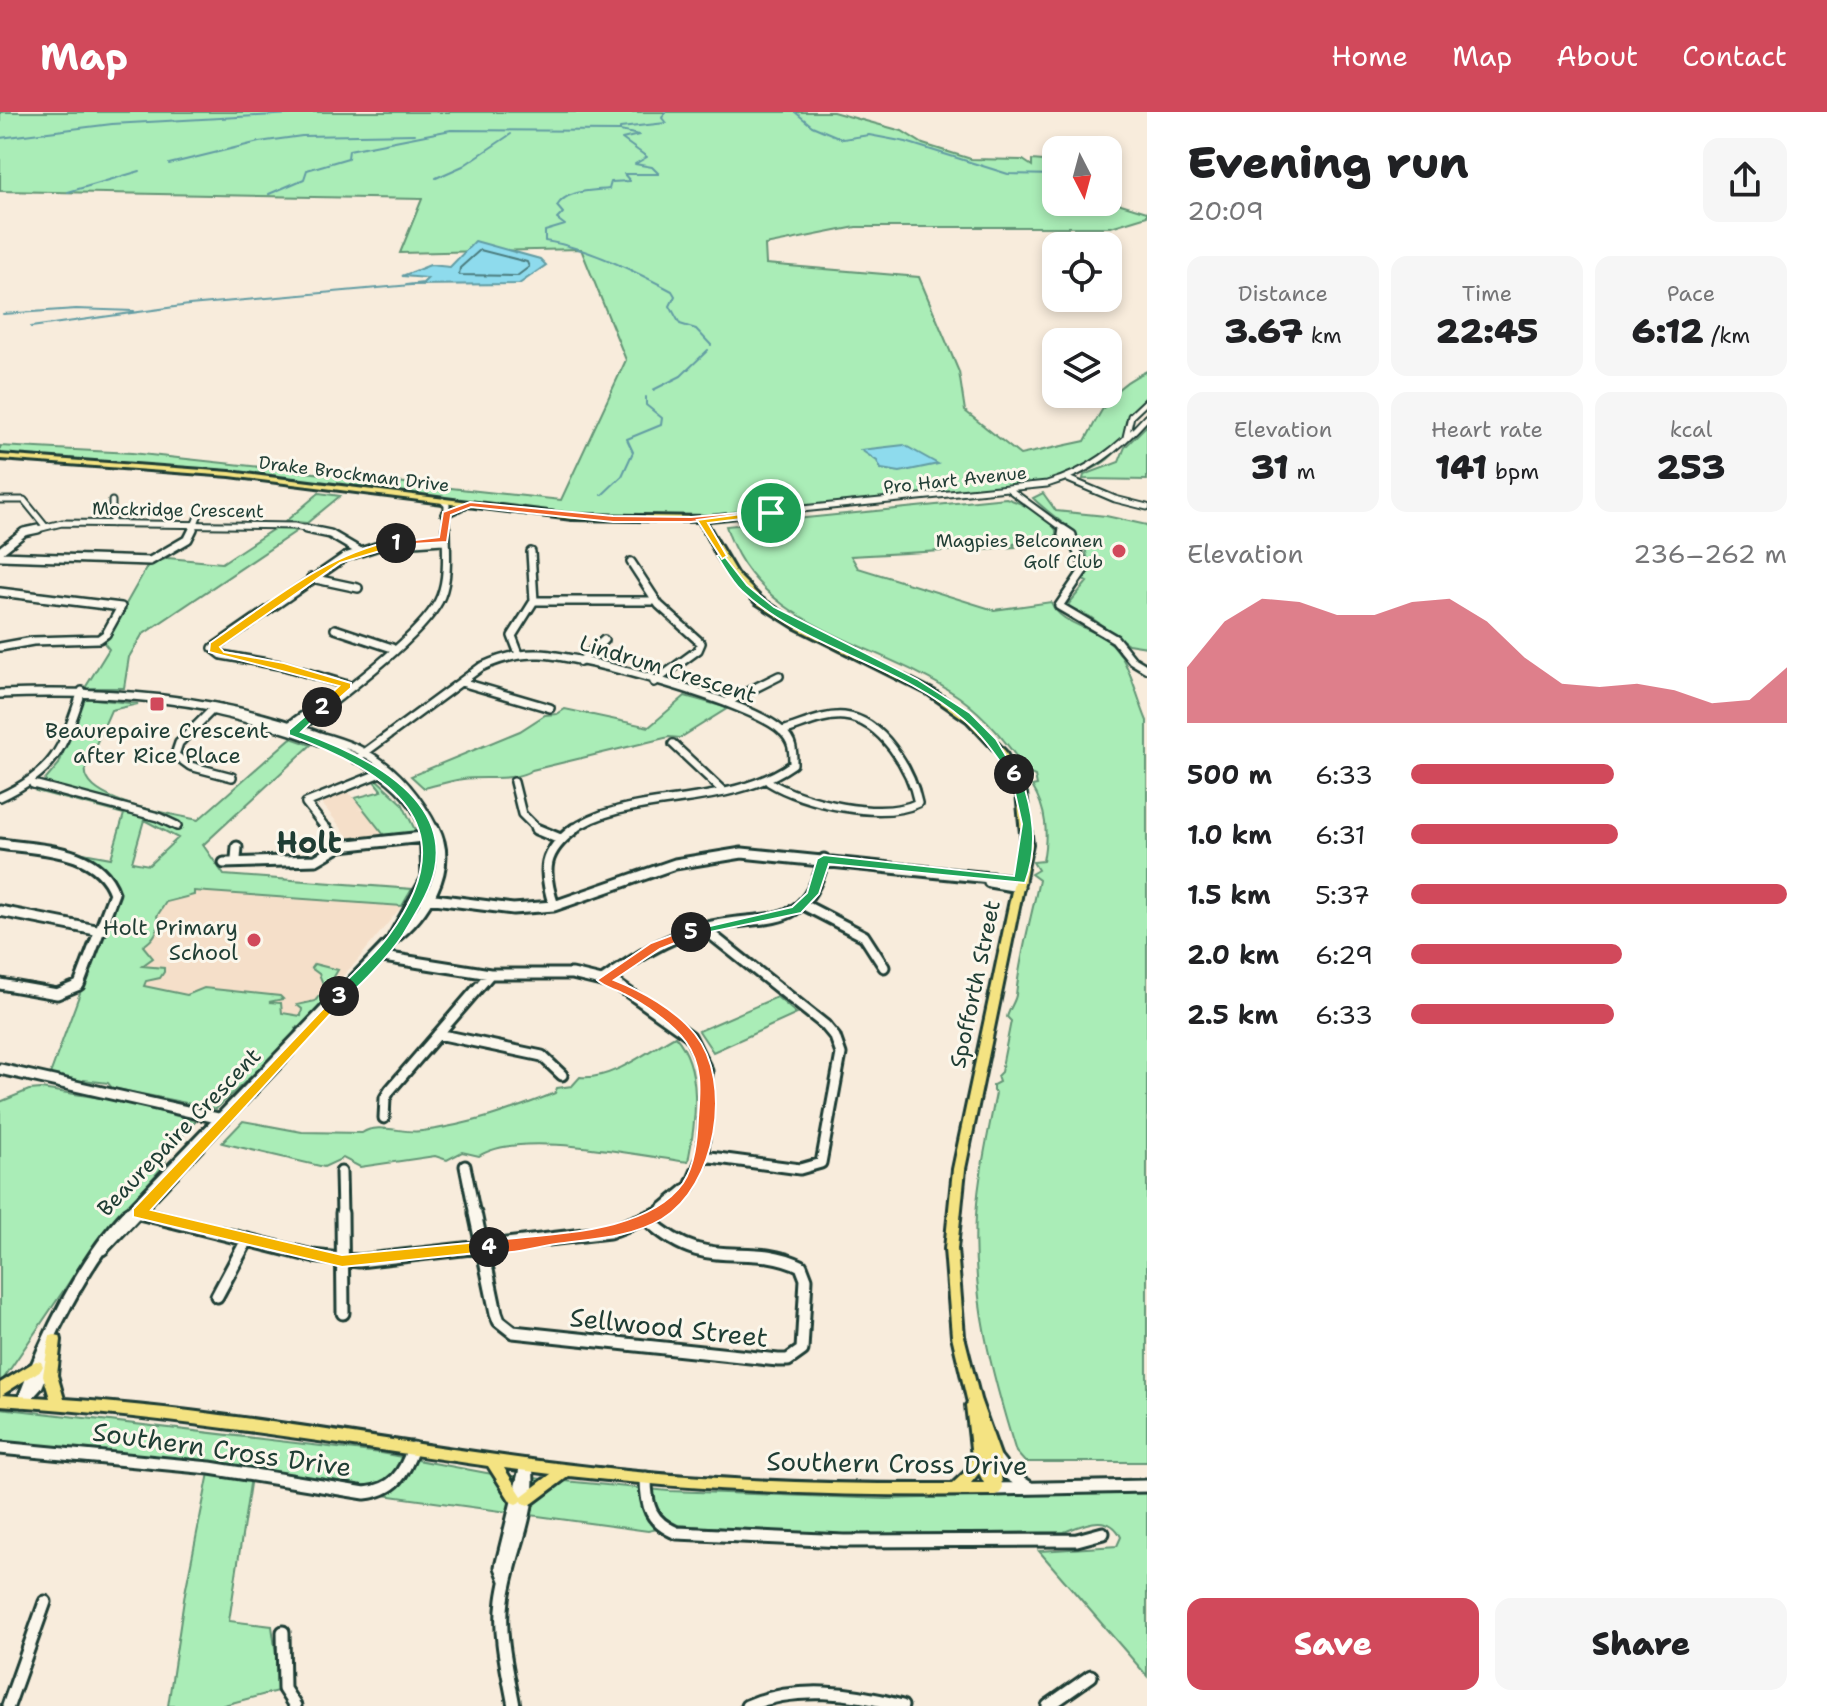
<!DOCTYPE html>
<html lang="en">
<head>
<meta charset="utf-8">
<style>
  :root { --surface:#fff; --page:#f6f6f6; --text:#202124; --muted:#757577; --accent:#d1495b }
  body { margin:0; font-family:"Shantell Sans",sans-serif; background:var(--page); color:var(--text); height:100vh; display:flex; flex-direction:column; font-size:30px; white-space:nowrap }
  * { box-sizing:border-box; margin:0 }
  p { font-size:26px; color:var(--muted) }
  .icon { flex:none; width:44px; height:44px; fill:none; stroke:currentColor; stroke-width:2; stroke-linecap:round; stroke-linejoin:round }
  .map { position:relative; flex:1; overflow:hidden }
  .drawer { display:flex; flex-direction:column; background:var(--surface); width:680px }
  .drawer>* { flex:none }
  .needle { width:52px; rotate:174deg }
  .fabs { position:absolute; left:1042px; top:24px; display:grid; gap:16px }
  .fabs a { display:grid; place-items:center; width:80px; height:80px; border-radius:16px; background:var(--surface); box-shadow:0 4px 12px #0003; font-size:40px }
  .pin { position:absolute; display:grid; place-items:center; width:68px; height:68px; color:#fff; margin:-34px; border:4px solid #fff; border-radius:50%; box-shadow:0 2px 8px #0007 }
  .km { position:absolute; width:40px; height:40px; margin:-20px; border-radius:50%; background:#222; color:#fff; font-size:22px; line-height:40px; text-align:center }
  .round { display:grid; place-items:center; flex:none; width:84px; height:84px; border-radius:16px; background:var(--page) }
  .overview { display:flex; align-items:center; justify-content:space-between; height:136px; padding:0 40px }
  h1 { font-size:44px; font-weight:800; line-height:60px }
  .stats { display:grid; grid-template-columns:repeat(3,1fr); gap:12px; height:136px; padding:8px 40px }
  .stats div { display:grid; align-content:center; border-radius:16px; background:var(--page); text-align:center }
  .stats b { font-size:34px; font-weight:800 }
  .stats small { font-size:22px; font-weight:400 }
  .stats p { font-size:22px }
  .chart { height:224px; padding:16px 40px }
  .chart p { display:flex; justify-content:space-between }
  .chart svg { width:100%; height:144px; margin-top:8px; fill:var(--accent); opacity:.7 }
  .action { display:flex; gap:16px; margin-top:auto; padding:16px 40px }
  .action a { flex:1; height:92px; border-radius:16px; background:var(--accent); color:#fff; font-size:32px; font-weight:800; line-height:92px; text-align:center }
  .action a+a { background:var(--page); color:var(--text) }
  ul { padding:0 40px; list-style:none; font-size:26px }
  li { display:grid; grid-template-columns:128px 96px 1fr; align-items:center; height:60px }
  li i { height:20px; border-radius:10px; background:var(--accent) }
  header { display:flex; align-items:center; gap:48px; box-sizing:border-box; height:112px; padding:0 40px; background:var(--accent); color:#fff }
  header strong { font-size:38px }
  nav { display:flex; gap:44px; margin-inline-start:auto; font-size:28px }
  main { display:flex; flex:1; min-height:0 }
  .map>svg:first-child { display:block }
</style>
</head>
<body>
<header>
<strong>Map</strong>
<nav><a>Home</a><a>Map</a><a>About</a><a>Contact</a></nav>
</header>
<main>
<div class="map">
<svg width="1147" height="1594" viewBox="0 0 1147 1594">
  <rect width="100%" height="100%" fill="#f8ecdc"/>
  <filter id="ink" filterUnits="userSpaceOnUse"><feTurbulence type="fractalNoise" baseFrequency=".0125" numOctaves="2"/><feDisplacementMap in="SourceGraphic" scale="16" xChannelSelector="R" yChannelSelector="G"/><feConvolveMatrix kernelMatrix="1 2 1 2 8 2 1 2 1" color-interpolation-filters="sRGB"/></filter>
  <g filter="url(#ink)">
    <!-- built -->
    <path fill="#f5dfc9" d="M347,679L363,696L358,698L364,697L384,723L349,726L320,689Z
      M151,776L402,794L356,850L304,905L118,869Z"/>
    <!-- green -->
    <path fill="#aaedb7" stroke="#649576" stroke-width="2" fill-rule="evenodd" d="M0,0H833L902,19L923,32L971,47L1023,48L1032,54V48L1056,50V54H1050L1056,57V90L1108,88L1147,100V104L1111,115H856L765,133L766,152L919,165L959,260L965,299L1020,343L1085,329C1103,296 1110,275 1147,259V289C1131,304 1134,307 1125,325C1112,355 1076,365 1047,372L794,399L657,406L561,402L269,367L0,345V334L132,341L561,388L626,248L581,137L400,141L422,87L0,79Z
      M1147,313V368L1083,367L1084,363L1119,350L1125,335Z
      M319,381L340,384L307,411L286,409Z
      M1043,381L1056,399L1106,404L1147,413V535L1128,532L1089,504L1067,494L1087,470L1083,468C1102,429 1058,412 1033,386Z
      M1006,386C1024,392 1045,402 1056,418V424L1064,429L1013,432L1015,435L851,444L858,456L994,498L1051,490C1060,514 1096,515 1113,533C1130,551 1137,586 1147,609V1350H1025L1016,1340C992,1263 971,1185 976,1103C979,1062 988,1022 996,981L993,979V973L999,970L997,964L1001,960L1011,909L1007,905C1009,897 1015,890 1016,883C1020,842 1031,807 1039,768L1031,762L1038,758L1033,750L1043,749C1048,722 1047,698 1032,674L1037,673L1035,664L1028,661C1008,632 987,605 959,585C879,529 757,518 726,414Z
      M275,416L298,418L142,523L129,545L124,576H85L109,537L104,531L148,453L168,446L222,451Z
      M685,584L728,596L680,626L669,625L532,658C514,670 485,664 463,667C450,669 437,673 424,676L411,664L520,619L545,603L557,602L565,597L649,615Z
      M86,586L138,592L111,598L86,655C79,690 171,701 198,708L291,626L311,633L203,733L224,763L412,777L402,794L194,779V783L166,790L157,804C162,816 153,828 143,834L153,846L142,854L164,856V860L160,866L146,869L144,874L187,883L204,876L280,884L283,887L269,890L281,891L282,901L301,904L302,897L297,893L315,889L325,877L319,862L311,856L314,852L338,858L332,868L340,875L323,898L311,903L304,917L297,915L290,928L216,997L112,976L108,971L84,968L82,973L49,965L118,778C109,749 86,749 61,737L111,746L124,702L36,679L59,652L81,591ZM144,708L178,726L149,753L132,750Z
      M376,667L402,691L416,720L384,723L355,686L382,679L373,668Z
      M777,885L797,902L713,940L699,919Z
      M675,924C703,955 696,1009 688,1050C639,1044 519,1017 479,1044L462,1040L447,1048L435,1044L360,1055L343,1046L324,1055L222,1031L243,1009L302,1020L362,1021C378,1010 403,1022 422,1019C469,1013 510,999 555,981L557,976L572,974L580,965C611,969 649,938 675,924Z
      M41,977L121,989L196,1009L166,1041L165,1052L89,1141L0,1272V990L29,978Z
      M0,1296L380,1341L492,1362L669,1379L886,1387L1147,1380V1564L1039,1439L1117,1434L1121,1425C1109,1400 1085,1412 1064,1420L841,1423L676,1413L648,1419L251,1365L229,1509L272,1514L281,1578L220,1594H168L185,1481L210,1356L0,1336Z"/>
    <!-- water -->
    <path fill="#8edbed" stroke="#629ca3" stroke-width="2" d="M475,129L540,147L546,153L519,172L406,173L423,171L428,166L402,164L430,153L450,155Z
      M904,333L938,352L900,360L881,357L877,349L861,338Z"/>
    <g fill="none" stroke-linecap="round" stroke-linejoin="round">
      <!-- shore -->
      <path stroke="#4b7c7e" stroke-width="2" d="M480,138L527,150L529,155L517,164L459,163L460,156Z"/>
      <!-- stream -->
      <path stroke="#629ca3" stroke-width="2" d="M665,0L662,6L666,11L620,16V19L639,23L622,27L647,45L635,52L652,55L659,62H624L630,69L611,70L609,77C592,79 566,78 557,94L563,101L557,107L565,113L545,119V129C585,135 635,159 672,179L675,184L670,194L680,212L696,217L711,233
        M795,0L812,14L843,27L869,23L906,30L1008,62L1056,63
        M0,26L112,12L293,2
        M169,52L259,30L302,24L415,22
        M436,66L463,54L511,22
        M68,80L140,59
        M269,82L304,67L307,58L348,46L349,38L451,18L620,19
        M3,202L76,197L134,199
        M31,215L189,193L411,173
        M653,278L681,264L708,238
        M602,383L622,364L633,340L627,327L661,313L662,306L646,293V285"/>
      <defs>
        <path id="minor-far3" d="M1126,325L1131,304L1147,289
          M1068,367L1115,387L1147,395
          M1010,378L1066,419
          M0,388H24L45,414
          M112,389V412
          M443,389L447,393L446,419
          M705,407L1047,372C1089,360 1118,337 1147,305
          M30,419L62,411L295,414L315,419
          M192,419L201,397"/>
        <path id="minor-far2" d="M306,417L330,422L359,439
          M1063,417L1072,423L1073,431
          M1063,417L1062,423L1073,431L1085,456L1059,494L1115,527L1132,548L1147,557
          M0,439L24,420L38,417
          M0,444L150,449L188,427L193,417
          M631,450L659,493L701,531L698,538L654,570
          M311,466L358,476
          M0,480L121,495L106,522L99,527L33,529L0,535
          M534,489H655
          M335,517L392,536
          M519,542L512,524L534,489L531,440
          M580,550L604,528
          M461,570L550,596
          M347,573L284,554L222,543L213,536L345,445L385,432L443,428
          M0,582C108,578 215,585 317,623C332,628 349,632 363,640C395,657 419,687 435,719
          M727,590L779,564
          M213,597L179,631L175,643L190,654L232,665
          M211,598C275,613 371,635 412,691C418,699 422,710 426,719
          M289,614L317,594
          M297,618C331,590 427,522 441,484C449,464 446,437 446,417
          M673,632L724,680
          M356,647L481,555C500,546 519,541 540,542C582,544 754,591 782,619C793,629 793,638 793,652C726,700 627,677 571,719
          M514,670L522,702L539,719
          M769,670C803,691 882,709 918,691C911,657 882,608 844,604C823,602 801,614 782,619
          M33,672L158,705L177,714
          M0,685C57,659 63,635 82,579
          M328,719L306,691L383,660"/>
        <path id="minor-far1" d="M326,717L340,734L432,724
          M536,717L560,727
          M0,732C40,738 98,736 114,781L79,873L57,882L0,872
          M236,747L237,735
          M224,751L316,748L340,734
          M989,770L1019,775
          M419,785L513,797L554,794L675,752L742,741L1020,769
          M804,793L864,824L884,855
          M554,794C542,758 543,740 574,717
          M0,799L101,819
          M703,816L825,913L835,925L841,942L821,1051L800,1057L703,1044
          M393,826L427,766L425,717
          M377,844L490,862H572L618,873L690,924L707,959L703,1044L690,1074L655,1103
          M604,868C634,847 666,826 703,816C764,799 804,825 824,747
          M438,922L542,944L562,963
          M0,957L222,1007
          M384,1006L385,986L390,978L490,862
          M465,1054L475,1103
          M341,1060L342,1103
          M131,1099L147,1103
          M127,1103L393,827C423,804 455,757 434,717
          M134,1103L288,940"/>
        <path id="minor" d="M139,1101L312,1144L359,1149L609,1120L659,1101
          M342,1101L343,1201
          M475,1101L496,1201L499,1209L513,1220L778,1248H788L802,1238L806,1167L801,1154C745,1127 708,1164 648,1108
          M102,1137L136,1101
          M217,1184L247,1128
          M26,1285L37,1273L47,1249
          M23,1289C46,1227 83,1149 129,1101
          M0,1336L210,1356L365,1381C394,1378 404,1362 413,1336
          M996,1347L1007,1361L1030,1376
          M646,1366C646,1394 650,1410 677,1421L844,1429L1077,1428L1103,1421
          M995,1377L1147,1374
          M506,1468L501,1455L525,1357
          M283,1520L284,1577L295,1594
          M8,1594L45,1490
          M514,1594C508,1560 498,1523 503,1488C509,1440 533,1404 527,1353
          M747,1594C794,1573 854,1580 902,1594
          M1048,1594L1091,1564"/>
        <path id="major" d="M0,343L230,360L572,403L708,405L709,407L706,410L736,461L762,487L800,512L934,579L973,606L1005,639L1026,681L1032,732L965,1057L957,1137L964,1224L980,1287L1000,1343L1002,1377L1000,1381L995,1383C853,1385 711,1380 569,1364L533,1391L528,1393L523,1391L522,1389L516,1392L511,1390L488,1354C326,1330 164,1304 0,1293V1271L36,1249L41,1250L43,1254L41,1258L2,1283L50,1286L43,1263L49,1228L50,1224L55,1223L60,1224L61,1228L57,1263L64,1287C232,1298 398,1332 564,1352C693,1368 823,1373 952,1372L966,1359L972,1345L966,1293L968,1291L952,1224L945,1137L953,1057L1022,732L1017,681L998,642L967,609L928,582L794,515L756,491L731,464L716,442L699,409L572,407L467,394L446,404L442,402L443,400L459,393L230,364L0,347ZM504,1356L551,1362L522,1384ZM979,1361L984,1371H971Z"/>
      </defs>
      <!-- minor-far3 casing -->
      <use href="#minor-far3" stroke="#1f3d34" stroke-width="9"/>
      <!-- minor-far2 casing -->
      <use href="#minor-far2" stroke="#1f3d34" stroke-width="12"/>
      <!-- minor-far1 casing -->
      <use href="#minor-far1" stroke="#1f3d34" stroke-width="15"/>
      <!-- minor casing -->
      <use href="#minor" stroke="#1f3d34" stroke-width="17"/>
      <!-- major casing -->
      <use href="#major" stroke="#1f3d34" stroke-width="6"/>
      <!-- minor-far3 -->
      <use href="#minor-far3" stroke="#fbf7ec" stroke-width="5"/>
      <!-- minor-far2 -->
      <use href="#minor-far2" stroke="#fbf7ec" stroke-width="7"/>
      <!-- minor-far1 -->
      <use href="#minor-far1" stroke="#fbf7ec" stroke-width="9"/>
      <!-- minor -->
      <use href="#minor" stroke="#fbf7ec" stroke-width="11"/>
      <!-- major -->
      <use href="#major" fill="#f4e382" fill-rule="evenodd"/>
    </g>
  </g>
  <!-- split-1 -->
  <path fill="#f0652b" stroke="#fff" stroke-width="2" d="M470,390L613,404L691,405L771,398L776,401L691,410H613L471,395L451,403L447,430L396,433L391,431L439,425L443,400Z"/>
  <!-- split-2 -->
  <path fill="#f5b400" stroke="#fff" stroke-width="2" d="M396,428L400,433L340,451L220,535L224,540L284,551L351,571V576L326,598L316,595L339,574L209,540L210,531C270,490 325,442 396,428Z"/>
  <!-- split-3 -->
  <path fill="#22a559" stroke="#fff" stroke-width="2" d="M318,593L327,595L301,620C357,640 450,682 435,757C430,781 415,802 403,823C393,838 355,883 339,888L334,887V881C352,862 374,844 389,823C470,712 390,661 289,623V618Z"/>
  <!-- split-4 -->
  <path fill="#f5b400" stroke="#fff" stroke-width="2" d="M339,880L344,881V887L151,1098L342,1143L489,1129L497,1135L495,1139L342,1155L133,1105V1097Z"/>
  <!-- split-5 -->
  <path fill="#f0652b" stroke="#fff" stroke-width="2" d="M691,816L697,820L695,823L660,837L614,868C642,879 676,898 695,922C734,970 716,1075 662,1107C630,1126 592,1127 556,1132C535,1135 504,1145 484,1139L481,1135L489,1129C547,1121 646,1123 683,1071C695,1053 697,1027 698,1006C700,979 703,954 686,930C673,912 644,892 624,882C615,877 604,875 597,868L651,831Z"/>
  <!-- split-6 -->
  <path fill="#22a559" stroke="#fff" stroke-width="2" d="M1010,659L1020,662C1033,698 1039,734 1025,771L829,752L819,782L801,801L691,824L684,820L792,795L807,781L817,747L824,743L1014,764L1022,712Z"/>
  <!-- split-7 -->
  <path fill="#22a559" stroke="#fff" stroke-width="2" d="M722,441L747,473L774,495L917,567L970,601L996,627L1018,664H1010C996,644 983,624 964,608C900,553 801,535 742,479C732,470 725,456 717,444Z"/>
  <!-- split-8 -->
  <path fill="#f5b400" stroke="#fff" stroke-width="2" d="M771,398L775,403L708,411L727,444L722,447L697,408Z"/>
  <!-- markers -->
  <g fill="#d1495b" stroke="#fbf7ec" stroke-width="3">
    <circle cx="1119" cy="439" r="8"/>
    <rect x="149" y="584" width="16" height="16" rx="4"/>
    <circle cx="254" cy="828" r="8"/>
  </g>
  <g text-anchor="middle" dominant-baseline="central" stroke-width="6" stroke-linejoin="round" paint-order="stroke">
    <!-- far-street labels -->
    <g font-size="18" fill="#1f3d34" stroke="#fbf7ec">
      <text transform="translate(354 362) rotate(7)">Drake Brockman Drive</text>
      <text transform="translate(955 368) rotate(-6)">Pro Hart Avenue</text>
      <text transform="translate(178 398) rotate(1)">Mockridge Crescent</text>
    </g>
    <!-- far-poi labels -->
    <g font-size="18" fill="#1f3d34" stroke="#fbf7ec" text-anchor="end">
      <text x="1103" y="429">Magpies Belconnen<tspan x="1103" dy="21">Golf Club</tspan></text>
    </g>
    <!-- street labels -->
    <g font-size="22" fill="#1f3d34" stroke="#fbf7ec">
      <text transform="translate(668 557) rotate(17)">Lindrum Crescent</text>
      <text transform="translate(975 872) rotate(-78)">Spofforth Street</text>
      <text transform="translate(179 1020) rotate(-46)">Beaurepaire Crescent</text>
    </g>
    <!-- poi labels -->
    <g font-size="22" fill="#1f3d34" stroke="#fbf7ec">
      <text x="157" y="618">Beaurepaire Crescent<tspan x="157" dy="25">after Rice Place</tspan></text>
      <text x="238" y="815" text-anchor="end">Holt Primary<tspan x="238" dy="25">School</tspan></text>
    </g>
    <!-- near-street labels -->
    <g font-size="26" fill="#1f3d34" stroke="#fbf7ec">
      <text transform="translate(669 1215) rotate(6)">Sellwood Street</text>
      <text transform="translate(222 1337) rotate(8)">Southern Cross Drive</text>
      <text transform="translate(897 1351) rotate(1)">Southern Cross Drive</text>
    </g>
    <!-- district labels -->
    <g font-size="30" font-weight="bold" fill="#1f3d34" stroke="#fbf7ec">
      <text x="309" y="730">Holt</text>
    </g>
  </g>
</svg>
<div class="fabs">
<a><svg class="needle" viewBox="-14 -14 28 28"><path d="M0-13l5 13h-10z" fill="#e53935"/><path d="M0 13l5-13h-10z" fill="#757577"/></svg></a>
<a><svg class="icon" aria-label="locate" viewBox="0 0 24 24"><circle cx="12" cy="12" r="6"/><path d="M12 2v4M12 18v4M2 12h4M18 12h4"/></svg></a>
<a><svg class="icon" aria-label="layers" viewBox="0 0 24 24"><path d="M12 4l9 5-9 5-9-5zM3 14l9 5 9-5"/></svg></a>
</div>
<div class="pin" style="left:771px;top:401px;background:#1e9e55"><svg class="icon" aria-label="arrive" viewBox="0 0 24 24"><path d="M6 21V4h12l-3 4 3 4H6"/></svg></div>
<b class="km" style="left:396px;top:431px">1</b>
<b class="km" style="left:322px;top:595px">2</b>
<b class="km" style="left:339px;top:884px">3</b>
<b class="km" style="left:489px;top:1135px">4</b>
<b class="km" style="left:691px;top:820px">5</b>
<b class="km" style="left:1014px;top:662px">6</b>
</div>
<section class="drawer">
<div class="overview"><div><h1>Evening run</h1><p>20:09</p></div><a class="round"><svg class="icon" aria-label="share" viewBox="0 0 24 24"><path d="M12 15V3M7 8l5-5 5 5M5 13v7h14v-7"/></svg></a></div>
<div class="stats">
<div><p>Distance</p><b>3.67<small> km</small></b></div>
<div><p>Time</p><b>22:45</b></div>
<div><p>Pace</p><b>6:12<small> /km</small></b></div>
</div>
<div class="stats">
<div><p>Elevation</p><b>31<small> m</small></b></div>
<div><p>Heart rate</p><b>141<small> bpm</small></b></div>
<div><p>kcal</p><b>253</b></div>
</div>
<div class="chart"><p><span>Elevation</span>236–262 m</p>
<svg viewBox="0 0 160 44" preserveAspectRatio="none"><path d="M0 44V27L10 13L20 6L30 7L40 11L50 11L60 7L70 6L80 13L90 24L100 32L110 33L120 32L130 34L140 38L150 37L160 27V44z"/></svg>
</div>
<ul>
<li><b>500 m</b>6:33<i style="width:54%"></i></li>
<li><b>1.0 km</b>6:31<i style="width:55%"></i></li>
<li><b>1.5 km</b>5:37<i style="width:100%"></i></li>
<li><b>2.0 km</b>6:29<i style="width:56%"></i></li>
<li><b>2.5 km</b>6:33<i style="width:54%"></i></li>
</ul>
<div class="action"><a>Save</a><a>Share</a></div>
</section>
</main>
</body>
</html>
